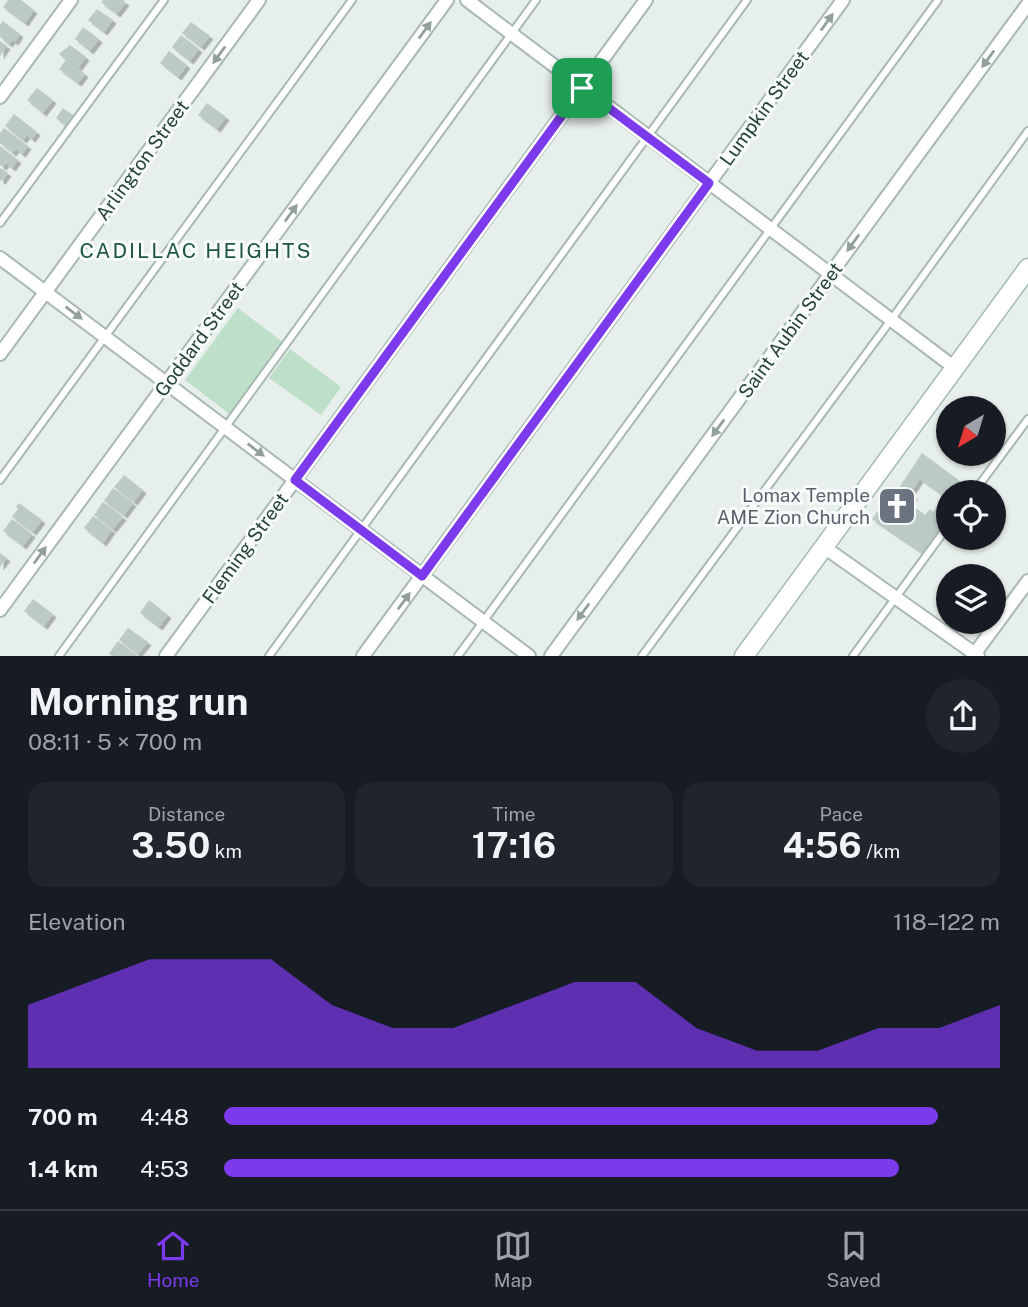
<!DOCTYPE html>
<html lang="en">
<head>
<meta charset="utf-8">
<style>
  :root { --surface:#171b24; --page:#20242c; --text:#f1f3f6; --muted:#9ea1a6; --line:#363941; --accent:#7c3aed }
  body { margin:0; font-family:"Public Sans",sans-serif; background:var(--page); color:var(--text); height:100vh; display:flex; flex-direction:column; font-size:26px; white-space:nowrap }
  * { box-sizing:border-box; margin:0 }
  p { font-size:23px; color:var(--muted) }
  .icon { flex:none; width:38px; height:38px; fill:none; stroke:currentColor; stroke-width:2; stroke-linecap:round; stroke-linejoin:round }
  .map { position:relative; height:656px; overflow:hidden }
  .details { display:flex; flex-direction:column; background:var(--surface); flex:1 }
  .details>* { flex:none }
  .needle { width:46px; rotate:218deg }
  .controls { position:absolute; left:936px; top:396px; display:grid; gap:14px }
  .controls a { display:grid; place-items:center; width:70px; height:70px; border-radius:50%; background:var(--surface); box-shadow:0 2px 5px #0004; font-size:35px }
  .pin { position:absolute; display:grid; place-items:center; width:60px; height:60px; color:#fff; margin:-30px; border-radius:14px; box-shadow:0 4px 10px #0006 }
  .round { display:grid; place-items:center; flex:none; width:74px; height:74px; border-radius:37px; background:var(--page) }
  .summary { display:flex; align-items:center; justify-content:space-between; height:119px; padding:0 28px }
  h1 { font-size:38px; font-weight:700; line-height:52px }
  .metrics { display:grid; grid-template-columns:repeat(3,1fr); gap:10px; height:119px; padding:7px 28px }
  .metrics div { display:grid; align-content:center; border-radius:18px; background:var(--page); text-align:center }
  .metrics b { font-size:35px; font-weight:700 }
  .metrics small { font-size:19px; font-weight:400 }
  .metrics p { font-size:19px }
  .chart { height:196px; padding:14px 28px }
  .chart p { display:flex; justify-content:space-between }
  .chart svg { width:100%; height:126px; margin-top:7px; fill:var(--accent); opacity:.7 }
  ul { padding:0 28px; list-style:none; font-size:23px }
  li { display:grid; grid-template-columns:112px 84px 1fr; align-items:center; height:52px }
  li i { height:18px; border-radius:9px; background:var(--accent) }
  .menu { display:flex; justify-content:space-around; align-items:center; height:98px; border-top:2px solid var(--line); background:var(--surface); font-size:19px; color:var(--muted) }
  .menu a { display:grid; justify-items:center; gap:4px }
  .menu .active { color:var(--accent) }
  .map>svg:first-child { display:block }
</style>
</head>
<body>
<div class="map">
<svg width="1028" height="656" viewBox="0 0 1028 656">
  <defs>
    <filter id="shadow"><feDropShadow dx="3.5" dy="3.5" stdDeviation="0" flood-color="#0004"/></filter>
  </defs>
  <rect width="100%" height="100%" fill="#e6efeb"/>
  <!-- grass -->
  <path fill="#bfe0c8" d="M238,308L284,343L232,416L185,380Z
    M290,349L341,387L321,415L269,378Z"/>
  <!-- building -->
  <path fill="#bbcac4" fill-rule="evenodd" filter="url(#shadow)" d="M8,0H21L34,10L25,23L3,7Z
    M103,0H123L126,2L117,14L101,2Z
    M97,9L113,20L104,32L88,20Z
    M3,21L20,34L15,42L12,40L9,44L0,37V25Z
    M191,22L210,36L201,47L182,33Z
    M83,27L99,39L90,51L75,39Z
    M181,35L199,49L190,61L172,47Z
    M0,41L7,46L0,56Z
    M70,45L86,57L78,68L85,74L78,83L59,69L66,60L59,54Z
    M169,51L187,65L178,77L160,63Z
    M37,88L53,100L43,113L27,100Z
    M207,103L226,117L217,129L198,115Z
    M63,108L73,115L66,126L56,118Z
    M14,114L37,132L32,139L27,135L23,140L5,126Z
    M4,128L28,146L22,154L16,149L13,153L0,143V133Z
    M0,146L18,160L12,168L6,163L3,167L0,165Z
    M0,168L8,173L2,181L0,180Z
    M922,453L972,490L948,492V523L925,555L872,519L893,489L897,491ZM920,479L944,496L933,512L930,509L925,515L909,503L914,496L910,494Z
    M124,475L143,490L134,502L114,487Z
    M113,488L133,503L124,515L104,501Z
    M103,502L123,517L113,529L94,515Z
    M19,503L42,520L33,532L12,517L18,509L16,507Z
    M93,516L112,530L103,543L84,528Z
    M12,519L32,534L23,546L3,531Z
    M0,553L7,558L0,567Z
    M33,599L53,614L44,626L24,611Z
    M149,600L168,615L159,627L140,613Z
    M128,628L148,642L138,654L119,640Z
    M118,641L138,656H112L109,654Z"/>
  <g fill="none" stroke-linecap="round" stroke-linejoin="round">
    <defs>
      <path id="lane" d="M0,223L164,0
        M0,480L352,0
        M974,492L1028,419
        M59,656L536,0
        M269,656L747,0
        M458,656L938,0
        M642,656L891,320L1028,131
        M853,656L948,526"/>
      <path id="street" d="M467,0L955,368
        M0,97L71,0
        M0,258L529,656
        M0,354L259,0
        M824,547L978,656
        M0,610L447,0
        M166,656L646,0
        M363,656L843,0
        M551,656L1028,4
        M973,656L1028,581"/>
      <path id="secondary" d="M744,656L1028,268"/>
    </defs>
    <!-- lane casing -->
    <use href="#lane" stroke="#a8b8b2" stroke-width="10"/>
    <!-- street casing -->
    <use href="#street" stroke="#a8b8b2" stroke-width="16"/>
    <!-- secondary casing -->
    <use href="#secondary" stroke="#a4bbb3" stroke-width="21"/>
    <!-- lane -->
    <use href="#lane" stroke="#fff" stroke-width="6"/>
    <!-- street -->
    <use href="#street" stroke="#fff" stroke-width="12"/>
    <!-- secondary -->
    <use href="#secondary" stroke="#fff" stroke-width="18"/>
  </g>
  <!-- one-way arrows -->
  <defs><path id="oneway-solid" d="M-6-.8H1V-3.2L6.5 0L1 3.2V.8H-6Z" transform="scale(1.75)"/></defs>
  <g fill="#92a09c">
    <use href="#oneway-solid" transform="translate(827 22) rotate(-54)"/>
    <use href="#oneway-solid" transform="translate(425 30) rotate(-54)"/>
    <use href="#oneway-solid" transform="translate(219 55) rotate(126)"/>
    <use href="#oneway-solid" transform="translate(988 59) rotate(126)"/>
    <use href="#oneway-solid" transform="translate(291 213) rotate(-54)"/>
    <use href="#oneway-solid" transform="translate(853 243) rotate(126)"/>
    <use href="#oneway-solid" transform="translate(74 313) rotate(37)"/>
    <use href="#oneway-solid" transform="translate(718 428) rotate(126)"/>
    <use href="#oneway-solid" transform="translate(256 450) rotate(37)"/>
    <use href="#oneway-solid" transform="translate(40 555) rotate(-54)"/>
    <use href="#oneway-solid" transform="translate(404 601) rotate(-54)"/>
    <use href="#oneway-solid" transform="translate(583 612) rotate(126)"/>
  </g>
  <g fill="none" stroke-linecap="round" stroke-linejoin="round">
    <defs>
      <path id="route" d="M582,88L709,183L422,576L295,480Z"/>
    </defs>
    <!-- route casing -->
    <use href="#route" stroke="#fff" stroke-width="14"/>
    <!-- route -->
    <use href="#route" stroke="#7c3aed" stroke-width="9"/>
  </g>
  <!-- icons -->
  <defs>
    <symbol id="church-square" viewBox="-11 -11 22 22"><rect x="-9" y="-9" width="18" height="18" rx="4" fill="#6b7280" stroke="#f7fbf9"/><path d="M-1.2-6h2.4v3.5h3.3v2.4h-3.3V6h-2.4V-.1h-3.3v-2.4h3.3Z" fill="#fff"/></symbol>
  </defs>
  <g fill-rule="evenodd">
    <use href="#church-square" x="875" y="484" width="44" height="44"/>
  </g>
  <g text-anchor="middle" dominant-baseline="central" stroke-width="6" stroke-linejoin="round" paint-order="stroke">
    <!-- street labels -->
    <g font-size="19" fill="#24423a" stroke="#f7fbf9">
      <text transform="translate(764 108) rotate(-54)">Lumpkin Street</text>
      <text transform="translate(142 160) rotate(-54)">Arlington Street</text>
      <text transform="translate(790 330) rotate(-54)">Saint Aubin Street</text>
      <text transform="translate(199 339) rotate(-54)">Goddard Street</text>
      <text transform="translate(245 548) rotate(-54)">Fleming Street</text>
    </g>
    <!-- worship labels -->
    <g font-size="19" fill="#5b616d" stroke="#f7fbf9" text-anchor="end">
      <text x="870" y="495">Lomax Temple<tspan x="870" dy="22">AME Zion Church</tspan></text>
    </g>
    <!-- neighbourhood labels -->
    <g font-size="21" letter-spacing="2" fill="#1f5548" stroke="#f7fbf9">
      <text x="196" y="250">CADILLAC HEIGHTS</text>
    </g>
  </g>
</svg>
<div class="controls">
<a><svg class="needle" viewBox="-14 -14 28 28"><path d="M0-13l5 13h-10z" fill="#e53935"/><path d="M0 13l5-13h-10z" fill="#9ea1a6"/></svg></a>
<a><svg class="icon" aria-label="locate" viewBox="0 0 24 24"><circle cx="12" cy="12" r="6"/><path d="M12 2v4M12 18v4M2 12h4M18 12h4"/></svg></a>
<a><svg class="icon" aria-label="layers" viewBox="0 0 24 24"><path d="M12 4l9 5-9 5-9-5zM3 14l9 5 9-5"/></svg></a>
</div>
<div class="pin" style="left:582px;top:88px;background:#1e9e55"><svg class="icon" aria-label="arrive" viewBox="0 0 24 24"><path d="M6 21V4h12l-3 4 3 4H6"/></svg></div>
</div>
<section class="details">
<div class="summary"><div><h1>Morning run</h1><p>08:11 · 5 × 700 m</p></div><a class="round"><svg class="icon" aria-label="share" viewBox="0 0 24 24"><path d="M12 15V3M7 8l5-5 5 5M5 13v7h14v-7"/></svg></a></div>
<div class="metrics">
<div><p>Distance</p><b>3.50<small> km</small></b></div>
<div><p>Time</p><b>17:16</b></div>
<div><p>Pace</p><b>4:56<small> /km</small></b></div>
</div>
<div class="chart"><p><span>Elevation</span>118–122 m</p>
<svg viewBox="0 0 160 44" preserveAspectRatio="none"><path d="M0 44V22L10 14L20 6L30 6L40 6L50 22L60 30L70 30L80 22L90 14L100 14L110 30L120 38L130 38L140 30L150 30L160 22V44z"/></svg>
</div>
<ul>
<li><b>700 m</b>4:48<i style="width:92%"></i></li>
<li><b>1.4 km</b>4:53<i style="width:87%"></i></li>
</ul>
</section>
<nav class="menu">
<a class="active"><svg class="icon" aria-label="home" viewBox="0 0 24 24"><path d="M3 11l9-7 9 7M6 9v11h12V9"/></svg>Home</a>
<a><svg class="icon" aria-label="map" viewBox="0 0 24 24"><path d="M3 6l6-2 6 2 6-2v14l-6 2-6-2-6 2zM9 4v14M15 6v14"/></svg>Map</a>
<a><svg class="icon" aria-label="saved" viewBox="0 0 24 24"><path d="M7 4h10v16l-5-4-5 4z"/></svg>Saved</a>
</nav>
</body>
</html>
